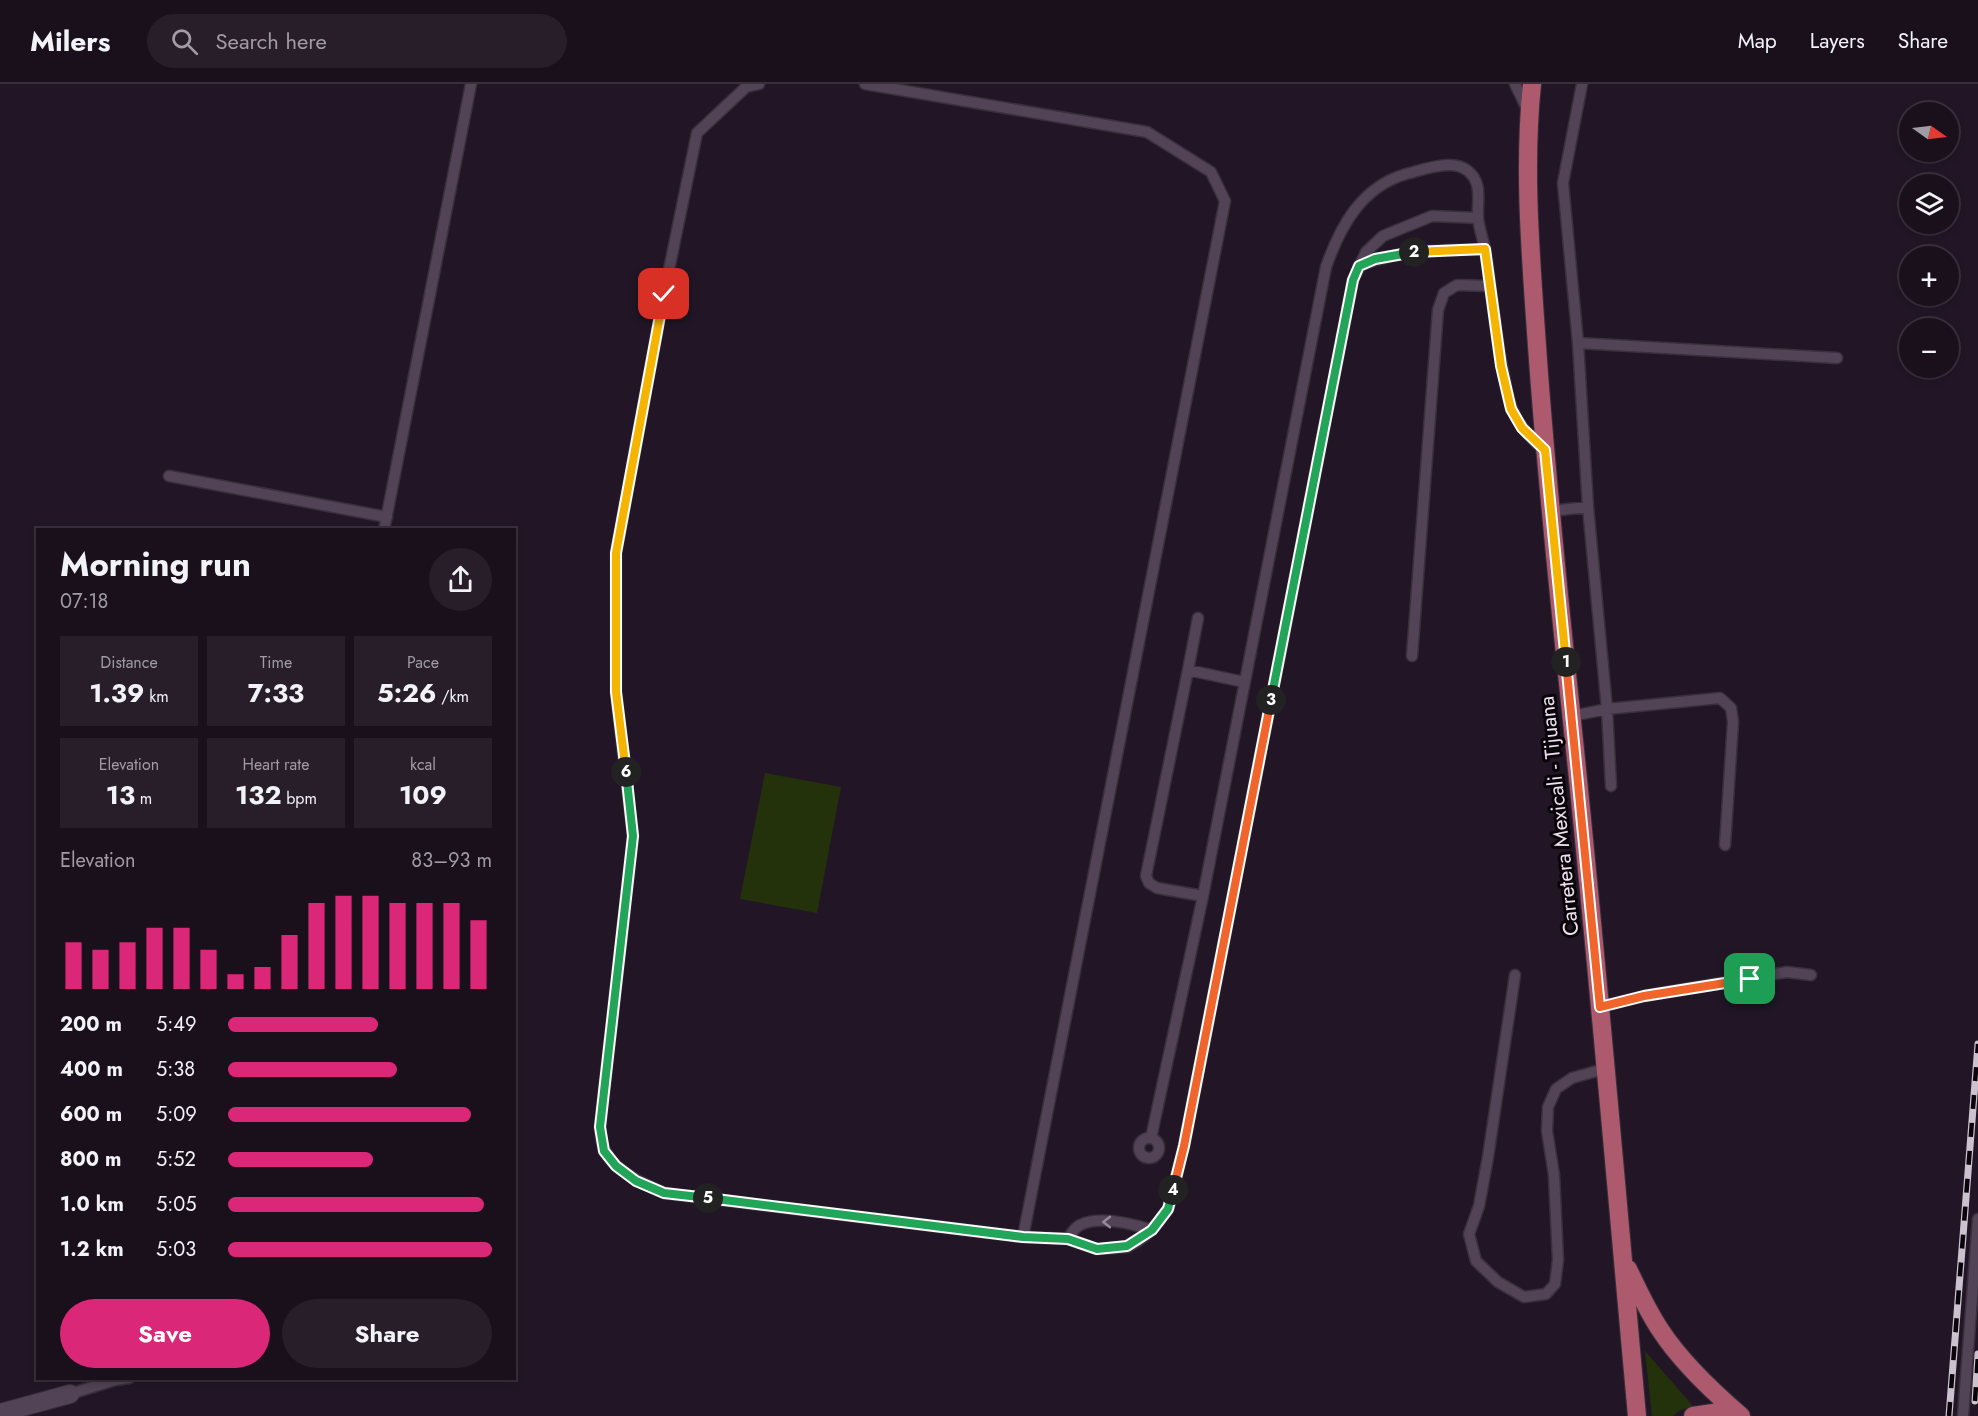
<!DOCTYPE html>
<html lang="en">
<head>
<meta charset="utf-8">
<style>
  :root { --surface:#1a101c; --page:#271e29; --text:#f1f3f6; --muted:#9f9da3; --line:#38303b; --accent:#db2777 }
  body { margin:0; font-family:Jost,sans-serif; background:var(--page); color:var(--text); height:100vh; display:flex; flex-direction:column; font-size:22px; white-space:nowrap }
  * { box-sizing:border-box; margin:0 }
  p { font-size:20px; color:var(--muted) }
  .icon { flex:none; width:33px; height:33px; fill:none; stroke:currentColor; stroke-width:2; stroke-linecap:round; stroke-linejoin:round }
  .map { position:relative; flex:1; overflow:hidden }
  .details { position:absolute; left:36px; top:444px; width:480px; height:852px; display:flex; flex-direction:column; background:var(--surface); border-radius:0px; box-shadow:0 3px 9px #0003,0 0 0 2px var(--line) }
  .details>* { flex:none }
  .needle { width:39px; rotate:104deg }
  .tools { position:absolute; left:1899px; top:18px; display:grid; gap:12px }
  .tools a { display:grid; place-items:center; width:60px; height:60px; border-radius:50%; background:var(--surface); box-shadow:0 3px 9px #0003,0 0 0 2px var(--line); font-size:30px }
  .pin { position:absolute; display:grid; place-items:center; width:51px; height:51px; color:#fff; margin:-26px; border-radius:12px; box-shadow:0 3px 9px #0006 }
  .km { position:absolute; width:30px; height:30px; margin:-15px; border-radius:50%; background:#222; color:#fff; font-size:16px; line-height:30px; text-align:center }
  .round { display:grid; place-items:center; flex:none; width:63px; height:63px; border-radius:32px; background:var(--page) }
  .overview { display:flex; align-items:center; justify-content:space-between; height:102px; padding:0 24px }
  h1 { font-size:33px; font-weight:700; line-height:45px }
  .stats { display:grid; grid-template-columns:repeat(3,1fr); gap:9px; height:102px; padding:6px 24px }
  .stats div { display:grid; align-content:center; border-radius:0px; background:var(--page); text-align:center }
  .stats b { font-size:26px; font-weight:700 }
  .stats small { font-size:16px; font-weight:400 }
  .stats p { font-size:16px }
  .chart { height:168px; padding:12px 24px }
  .chart p { display:flex; justify-content:space-between }
  .chart svg { width:100%; height:108px; margin-top:6px; stroke:var(--accent); stroke-width:6 }
  .primary-button { display:flex; gap:12px; margin-top:auto; padding:12px 24px }
  .primary-button a { flex:1; height:69px; border-radius:36px; background:var(--accent); color:#fff; font-size:24px; font-weight:700; line-height:69px; text-align:center }
  .primary-button a+a { background:var(--page); color:var(--text) }
  ul { padding:0 24px; list-style:none; font-size:20px }
  li { display:grid; grid-template-columns:96px 72px 1fr; align-items:center; height:45px }
  li i { height:15px; border-radius:8px; background:var(--accent) }
  header { display:flex; align-items:center; gap:36px; box-sizing:border-box; height:84px; padding:0 30px; background:var(--surface); border-bottom:2px solid var(--line) }
  header strong { font-size:28px }
  nav { display:flex; gap:33px; margin-inline-start:auto; font-size:21px }
  .search { width:420px; height:54px; background:var(--page); display:flex; align-items:center; gap:15px; box-sizing:border-box; padding:0 21px; border-radius:33px; color:var(--muted); font-size:22px }
  .map>svg:first-child { display:block }
</style>
</head>
<body>
<header>
<strong>Milers</strong>
<div class="search"><svg class="icon" aria-label="search" viewBox="0 0 24 24"><circle cx="10" cy="10" r="6"/><path d="M15 15l6 6"/></svg>Search here</div>
<nav><a>Map</a><a>Layers</a><a>Share</a></nav>
</header>
<div class="map">
<svg width="1978" height="1332" viewBox="0 0 1978 1332">
  <rect width="100%" height="100%" fill="#221626"/>
  <!-- green -->
  <path fill="#23320a" d="M765,689L841,703L817,829L740,815Z
    M1645,1267L1693,1322L1679,1327L1673,1332H1652Z"/>
  <g fill="none" stroke-linecap="round" stroke-linejoin="round">
    <defs>
      <path id="service" d="M759,0L746,3L697,49L664,210L616,469V608L633,752L600,1043C601,1050 601,1061 605,1067C615,1088 645,1100 664,1109L1023,1153L1068,1155L1097,1165L1127,1163L1138,1157L1152,1146L1168,1125L1184,1062L1353,196L1366,168L1383,152L1432,132L1478,134
        M865,0L1147,48L1211,88L1225,117L1023,1153
        M1515,0L1528,27
        M1359,182C1399,165 1443,167 1485,165
        M1578,259L1837,274
        M169,392L387,433
        M1550,427L1588,423
        M384,446L471,0
        M1412,572L1438,226L1444,209L1457,201L1489,202
        M1188,586L1198,534
        M1572,632L1607,625L1588,423L1578,259L1563,99L1582,0
        M1611,702L1607,625L1720,614L1731,624L1733,638L1725,761
        M1203,812L1157,804L1149,799L1146,792L1188,586L1244,598
        M1515,891L1488,1073L1479,1122L1469,1150L1476,1177L1498,1198L1524,1213L1546,1210L1555,1200L1558,1176L1554,1091L1547,1047L1548,1023L1556,1005L1572,994L1604,985
        M1600,923L1644,912L1787,888L1811,891
        M1151,1054L1203,812L1326,183C1340,143 1361,103 1406,90C1423,86 1452,74 1468,87C1483,99 1477,117 1478,134C1479,144 1483,155 1485,165C1492,207 1495,250 1504,292C1506,303 1508,317 1513,327C1520,343 1531,354 1544,366
        M1139 1064a10 10 0 1 1 20 0a10 10 0 1 1-20 0Z
        M1068,1155C1071,1150 1074,1144 1080,1141C1100,1131 1133,1140 1152,1146
        M70,1310L115,1296L129,1294
        M1963,1332L1978,1135"/>
      <path id="minor" d="M0,1329L70,1310"/>
      <path id="primary" d="M1532,0C1523,87 1531,175 1537,262C1545,378 1557,494 1569,609C1595,850 1615,1091 1637,1332
        M1628,1185C1638,1206 1648,1228 1661,1247C1682,1279 1712,1307 1741,1332
        M1693,1332L1733,1326"/>
    </defs>
    <!-- service casing -->
    <use href="#service" stroke="#38303b" stroke-width="13"/>
    <!-- minor casing -->
    <use href="#minor" stroke="#38303b" stroke-width="20"/>
    <!-- primary casing -->
    <use href="#primary" stroke="#38303b" stroke-width="20"/>
    <!-- service -->
    <use href="#service" stroke="#524356" stroke-width="10"/>
    <!-- minor -->
    <use href="#minor" stroke="#524356" stroke-width="18"/>
    <!-- primary -->
    <use href="#primary" stroke="#ad596e" stroke-width="18"/>
    <defs>
      <path id="rail" d="M1975,1317L1978,1270
        M1949,1332L1978,960"/>
    </defs>
    <!-- rail casing -->
    <use href="#rail" stroke="#ccc2cf" stroke-width="7"/>
    <!-- rail -->
    <use href="#rail" stroke="#09040a" stroke-width="4.5" stroke-dasharray="14" stroke-linecap="butt"/>
  </g>
  <!-- one-way arrows -->
  <defs><path id="oneway-chevron" d="M-2-3.5L2.5 0L-2 3.5" fill="none" stroke-width="1.6" stroke-linecap="round" stroke-linejoin="round" transform="scale(1.5)"/></defs>
  <use stroke="#978b9a" href="#oneway-chevron" transform="translate(1107 1138) rotate(-180)"/>
  <g fill="none" stroke-linecap="round" stroke-linejoin="round">
    <defs>
      <path id="split-1" d="M1566,578L1600,923L1644,912L1750,895"/>
      <path id="split-2" d="M1414,168L1485,165L1501,282L1511,325L1522,344L1545,366L1566,578"/>
      <path id="split-3" d="M1271,616L1353,196L1359,182L1375,175L1414,168"/>
      <path id="split-4" d="M1173,1106L1184,1062L1271,616"/>
      <path id="split-5" d="M708,1114L1023,1153L1068,1155L1097,1165L1127,1162L1152,1146L1168,1125L1173,1106"/>
      <path id="split-6" d="M626,688L633,752L600,1043L604,1067L616,1082L636,1097L664,1109L708,1114"/>
      <path id="split-7" d="M626,688L616,608V469L664,210"/>
    </defs>
    <!-- split-1 casing -->
    <use href="#split-1" stroke="#fff" stroke-width="12"/>
    <!-- split-2 casing -->
    <use href="#split-2" stroke="#fff" stroke-width="12"/>
    <!-- split-3 casing -->
    <use href="#split-3" stroke="#fff" stroke-width="12"/>
    <!-- split-4 casing -->
    <use href="#split-4" stroke="#fff" stroke-width="12"/>
    <!-- split-5 casing -->
    <use href="#split-5" stroke="#fff" stroke-width="12"/>
    <!-- split-6 casing -->
    <use href="#split-6" stroke="#fff" stroke-width="12"/>
    <!-- split-7 casing -->
    <use href="#split-7" stroke="#fff" stroke-width="12"/>
    <!-- split-1 -->
    <use href="#split-1" stroke="#f0652b" stroke-width="8"/>
    <!-- split-2 -->
    <use href="#split-2" stroke="#f5b400" stroke-width="8"/>
    <!-- split-3 -->
    <use href="#split-3" stroke="#22a559" stroke-width="8"/>
    <!-- split-4 -->
    <use href="#split-4" stroke="#f0652b" stroke-width="8"/>
    <!-- split-5 -->
    <use href="#split-5" stroke="#22a559" stroke-width="8"/>
    <!-- split-6 -->
    <use href="#split-6" stroke="#22a559" stroke-width="8"/>
    <!-- split-7 -->
    <use href="#split-7" stroke="#f5b400" stroke-width="8"/>
  </g>
  <g text-anchor="middle" dominant-baseline="central" stroke-width="6" stroke-linejoin="round" paint-order="stroke">
    <!-- street labels -->
    <g font-size="21" fill="#ebe2ee" stroke="#09040a">
      <text transform="translate(1559 732) rotate(-96)">Carretera Mexicali - Tijuana</text>
    </g>
  </g>
</svg>
<div class="tools">
<a><svg class="needle" viewBox="-14 -14 28 28"><path d="M0-13l5 13h-10z" fill="#e53935"/><path d="M0 13l5-13h-10z" fill="#9f9da3"/></svg></a>
<a><svg class="icon" aria-label="layers" viewBox="0 0 24 24"><path d="M12 4l9 5-9 5-9-5zM3 14l9 5 9-5"/></svg></a>
<a>+</a>
<a>−</a>
</div>
<div class="pin" style="left:1750px;top:895px;background:#1e9e55"><svg class="icon" aria-label="arrive" viewBox="0 0 24 24"><path d="M6 21V4h12l-3 4 3 4H6"/></svg></div>
<div class="pin" style="left:664px;top:210px;background:#d93025"><svg class="icon" aria-label="check" viewBox="0 0 24 24"><path d="M5 12l5 5 9-10"/></svg></div>
<b class="km" style="left:1566px;top:578px">1</b>
<b class="km" style="left:1414px;top:168px">2</b>
<b class="km" style="left:1271px;top:616px">3</b>
<b class="km" style="left:1173px;top:1106px">4</b>
<b class="km" style="left:708px;top:1114px">5</b>
<b class="km" style="left:626px;top:688px">6</b>
<section class="details">
<div class="overview"><div><h1>Morning run</h1><p>07:18</p></div><a class="round"><svg class="icon" aria-label="share" viewBox="0 0 24 24"><path d="M12 15V3M7 8l5-5 5 5M5 13v7h14v-7"/></svg></a></div>
<div class="stats">
<div><p>Distance</p><b>1.39<small> km</small></b></div>
<div><p>Time</p><b>7:33</b></div>
<div><p>Pace</p><b>5:26<small> /km</small></b></div>
</div>
<div class="stats">
<div><p>Elevation</p><b>13<small> m</small></b></div>
<div><p>Heart rate</p><b>132<small> bpm</small></b></div>
<div><p>kcal</p><b>109</b></div>
</div>
<div class="chart"><p><span>Elevation</span>83–93 m</p>
<svg viewBox="0 0 160 44" preserveAspectRatio="none"><path d="M5 44V25M15 44V28M25 44V25M35 44V19M45 44V19M55 44V28M65 44V38M75 44V35M85 44V22M95 44V9M105 44V6M115 44V6M125 44V9M135 44V9M145 44V9M155 44V16"/></svg>
</div>
<ul>
<li><b>200 m</b>5:49<i style="width:57%"></i></li>
<li><b>400 m</b>5:38<i style="width:64%"></i></li>
<li><b>600 m</b>5:09<i style="width:92%"></i></li>
<li><b>800 m</b>5:52<i style="width:55%"></i></li>
<li><b>1.0 km</b>5:05<i style="width:97%"></i></li>
<li><b>1.2 km</b>5:03<i style="width:100%"></i></li>
</ul>
<div class="primary-button"><a>Save</a><a>Share</a></div>
</section>
</div>
</body>
</html>
